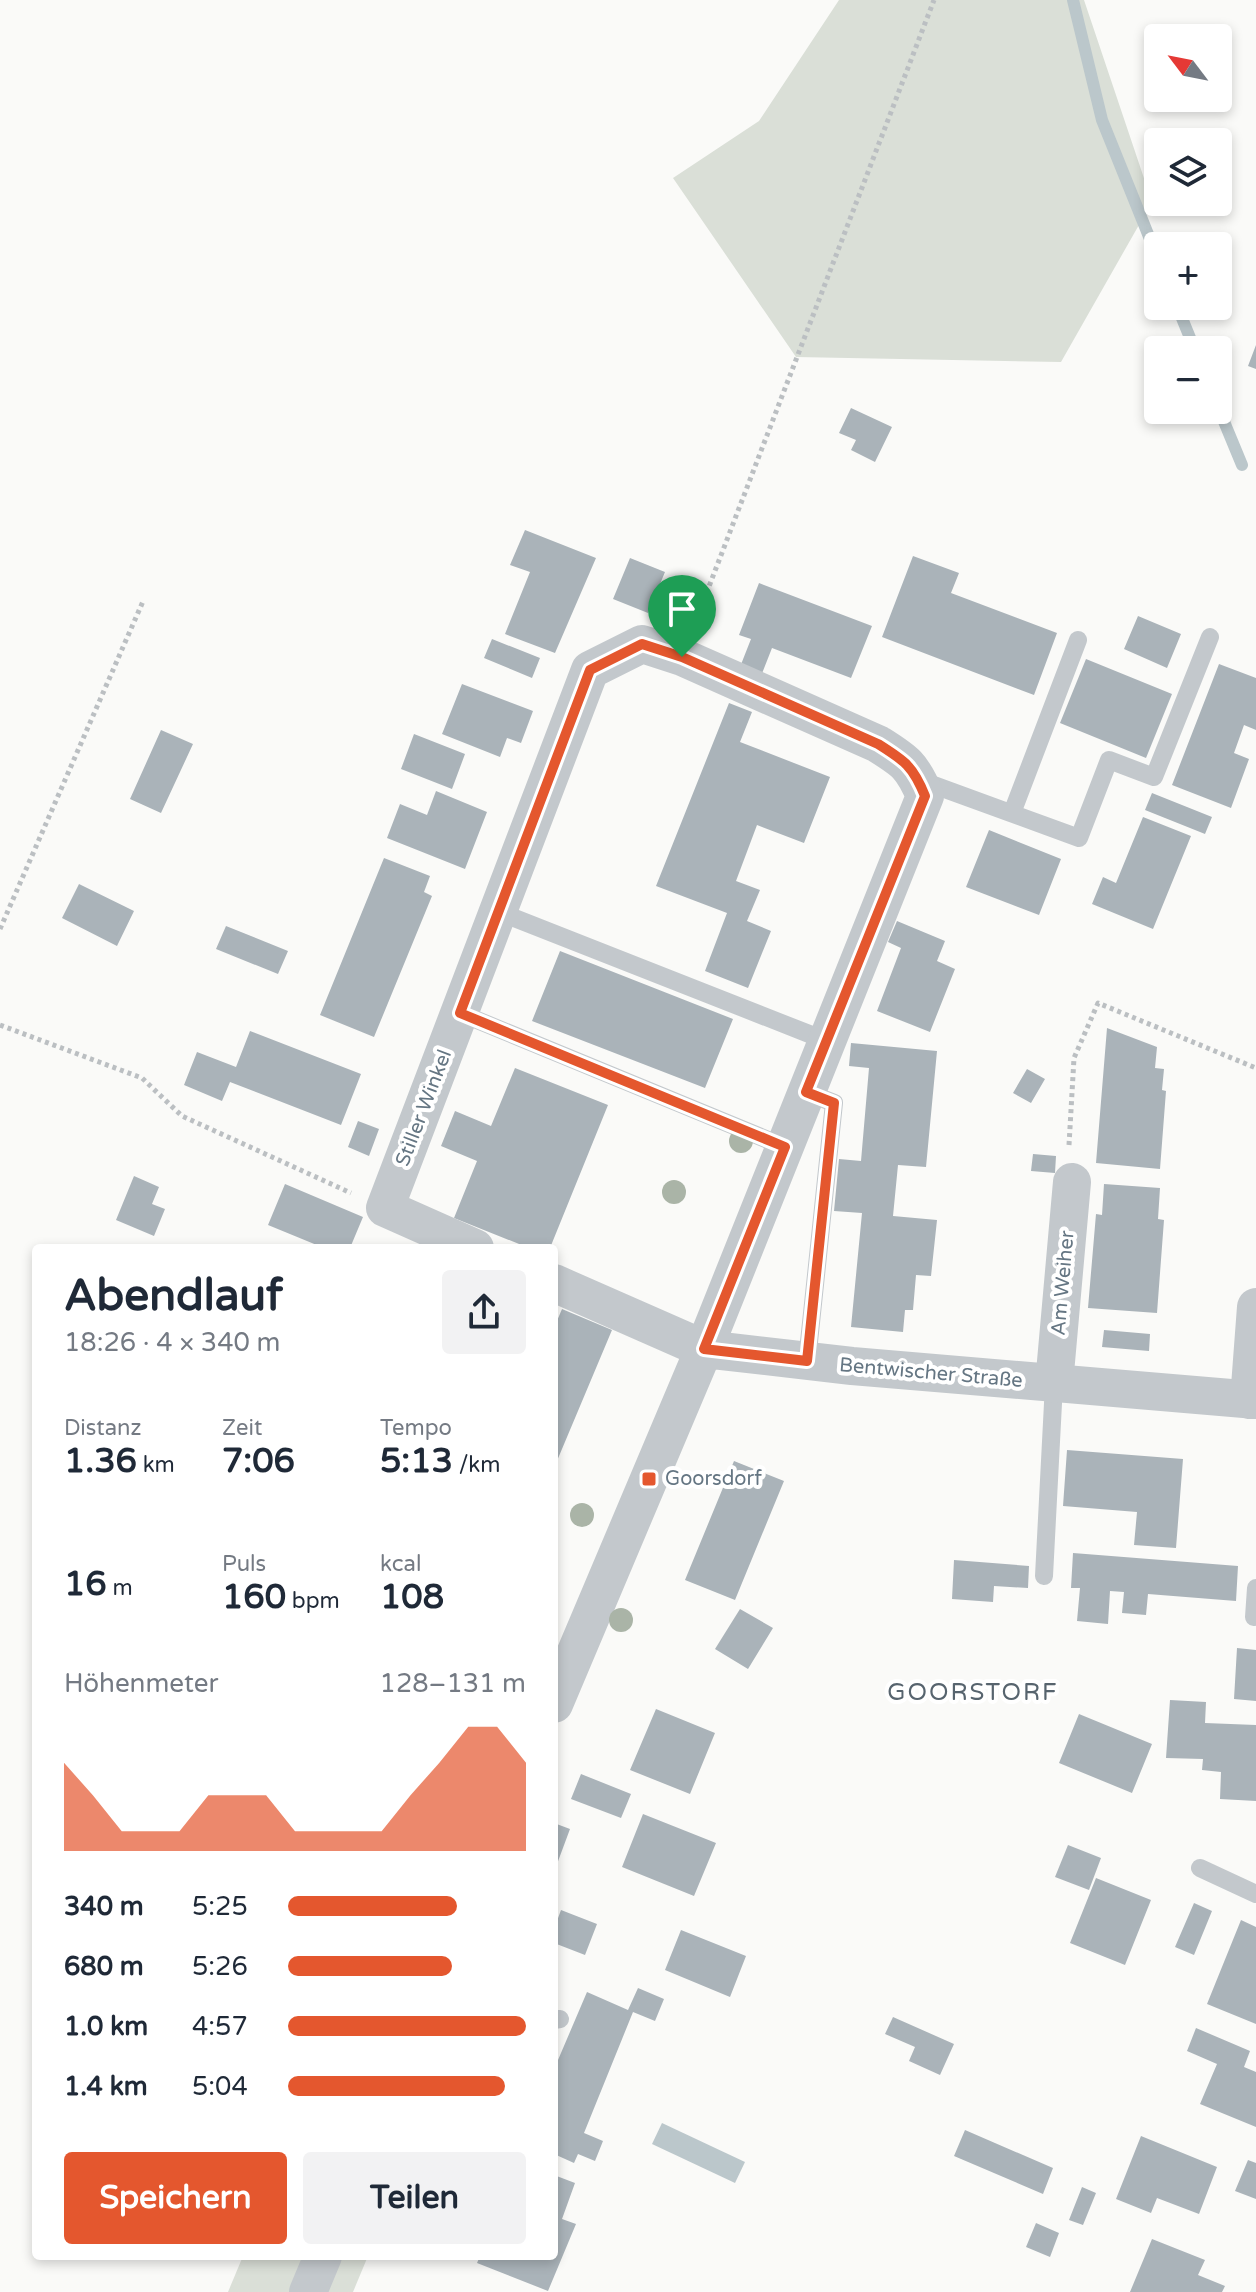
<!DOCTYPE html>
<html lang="de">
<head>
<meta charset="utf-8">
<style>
  :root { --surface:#fff; --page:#f2f2f3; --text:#1f2937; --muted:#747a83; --accent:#e4572e }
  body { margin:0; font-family:"Varela Round",sans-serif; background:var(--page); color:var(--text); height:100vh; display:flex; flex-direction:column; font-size:30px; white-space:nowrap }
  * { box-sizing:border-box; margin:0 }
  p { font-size:26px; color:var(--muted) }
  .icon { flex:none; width:44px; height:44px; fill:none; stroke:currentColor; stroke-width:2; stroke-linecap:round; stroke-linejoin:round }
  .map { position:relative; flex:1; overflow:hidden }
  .drawer { position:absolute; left:32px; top:1244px; width:526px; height:1016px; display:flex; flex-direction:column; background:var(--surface); border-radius:8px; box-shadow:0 4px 12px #0003 }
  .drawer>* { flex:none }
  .needle { width:52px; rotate:302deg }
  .controls { position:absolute; left:1144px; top:24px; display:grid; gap:16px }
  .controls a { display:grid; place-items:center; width:88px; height:88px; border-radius:8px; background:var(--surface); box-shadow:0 4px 12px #0003; font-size:40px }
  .pin { position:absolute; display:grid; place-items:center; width:68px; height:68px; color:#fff; margin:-82px -34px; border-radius:50% 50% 50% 0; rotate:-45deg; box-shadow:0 0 8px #0007 }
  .pin .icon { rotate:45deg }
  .round { display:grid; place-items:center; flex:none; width:84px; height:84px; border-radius:8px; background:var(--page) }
  .head { display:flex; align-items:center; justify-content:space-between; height:136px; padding:0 32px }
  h1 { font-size:44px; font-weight:700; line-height:60px }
  .stats { display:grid; grid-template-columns:repeat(3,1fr); gap:12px; height:136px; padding:8px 32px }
  .stats div { display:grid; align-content:center }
  .stats b { font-size:34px; font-weight:700 }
  .stats small { font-size:22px; font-weight:400 }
  .stats p { font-size:22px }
  .chart { height:224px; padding:16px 32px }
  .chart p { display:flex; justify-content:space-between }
  .chart svg { width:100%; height:144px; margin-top:8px; fill:var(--accent); opacity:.7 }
  .button { display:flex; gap:16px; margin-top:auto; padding:16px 32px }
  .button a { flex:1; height:92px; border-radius:8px; background:var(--accent); color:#fff; font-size:32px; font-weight:700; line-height:92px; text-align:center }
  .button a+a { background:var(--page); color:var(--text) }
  ul { padding:0 32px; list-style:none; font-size:26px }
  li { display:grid; grid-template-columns:128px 96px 1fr; align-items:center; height:60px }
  li i { height:20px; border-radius:10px; background:var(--accent) }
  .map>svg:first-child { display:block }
</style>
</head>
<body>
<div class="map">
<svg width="1256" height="2292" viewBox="0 0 1256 2292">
  <rect width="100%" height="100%" fill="#fafaf8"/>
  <!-- green -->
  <path fill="#dadfd7" d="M839,0H1084L1152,202L1061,362L796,357L673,178L759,121Z
    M243,2256H368L353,2292H228Z"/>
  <!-- water -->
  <path fill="#bbc7cb" d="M662,2123L745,2162L735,2183L652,2144Z"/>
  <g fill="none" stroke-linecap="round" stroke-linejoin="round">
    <!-- stream -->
    <path stroke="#bbc7cb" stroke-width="12" d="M1073,0L1102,120L1158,259
      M1177,306L1195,350
      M1218,407L1242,465"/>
  </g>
  <!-- building -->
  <path fill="#aab3b9" d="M1256,345V369L1248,366Z
    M851,408L892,427L875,462L851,450L856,440L839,433Z
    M525,530L596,558L555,653L505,634L530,572L510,565Z
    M913,556L959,573L951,593L1057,633L1034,695L882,637Z
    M630,558L665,572L648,613L613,599Z
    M759,583L872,626L851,678L772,648L761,676L740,667L751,639L739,635Z
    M1138,616L1181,634L1167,668L1124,649Z
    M492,639L540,658L532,678L484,658Z
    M1086,659L1172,694L1146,758L1060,723Z
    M1219,664L1256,678V730L1244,725L1234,753L1249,759L1231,808L1172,785Z
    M462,684L533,711L521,743L507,738L500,757L442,734Z
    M729,703L752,712L740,742L830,777L804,843L757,825L736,881L760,890L747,921L771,931L748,988L705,971L727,913L656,886Z
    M161,730L193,744L161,813L130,799Z
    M414,734L465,754L452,789L401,769Z
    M436,791L487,812L465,869L387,838L400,804L427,815Z
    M1152,793L1212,817L1205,834L1145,810Z
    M1143,817L1191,836L1153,929L1092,904L1103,877L1116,883Z
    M989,830L1061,859L1039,915L966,887Z
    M384,858L430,876L424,892L432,896L374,1037L320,1015Z
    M79,884L134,911L117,946L62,918Z
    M897,921L945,941L937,961L955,969L930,1032L877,1011L901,948L888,942Z
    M226,926L288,951L278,974L216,949Z
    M560,951L733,1019L705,1088L532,1021Z
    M1107,1028L1157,1047L1155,1068L1164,1069L1162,1090L1166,1091L1160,1169L1096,1163Z
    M250,1031L361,1074L341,1125L230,1082L222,1101L184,1085L197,1052L236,1067Z
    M851,1043L937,1051L926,1167L898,1165L893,1216L937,1220L931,1276L916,1275L913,1310H905L903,1332L851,1327L862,1213L834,1211L839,1159L861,1161L869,1068L849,1066Z
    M515,1068L608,1105L550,1248H529L454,1218L477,1161L441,1146L455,1111L491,1126Z
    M1027,1069L1045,1079L1031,1103L1013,1093Z
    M358,1121L379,1129L369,1156L348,1147Z
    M1033,1154L1056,1156L1055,1173L1031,1171Z
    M134,1176L159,1187L152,1204L165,1209L154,1236L116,1220Z
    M285,1184L363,1217L350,1248H324L268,1225Z
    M1104,1184L1160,1188L1158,1219L1164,1220L1157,1313L1088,1308L1096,1214L1102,1215Z
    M562,1309L612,1330L554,1468V1328Z
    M1104,1330L1150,1334L1149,1351L1102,1347Z
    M1067,1450L1183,1459L1176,1548L1134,1545L1137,1512L1063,1506Z
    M734,1461L784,1481L735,1600L685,1580Z
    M1073,1553L1238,1566L1236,1601L1148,1594L1146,1615L1122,1613L1124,1592L1110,1591L1108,1624L1077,1621L1080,1588H1071Z
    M954,1560L1029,1566L1028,1588L994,1586L993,1602L952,1599Z
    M740,1609L773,1628L748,1669L715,1649Z
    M1237,1648L1256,1650V1701L1234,1699Z
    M1170,1700L1206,1702L1205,1723L1256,1725V1801L1220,1799L1221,1772L1202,1770L1203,1759L1166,1758Z
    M656,1709L715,1733L690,1794L630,1770Z
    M1079,1714L1152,1744L1132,1793L1059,1763Z
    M581,1774L631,1794L621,1818L571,1799Z
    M643,1814L716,1843L694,1896L622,1867Z
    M554,1823L570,1829L557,1864L554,1863Z
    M1068,1845L1101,1858L1089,1890L1055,1877Z
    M1096,1878L1151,1900L1125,1965L1070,1943Z
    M1194,1903L1212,1911L1194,1955L1175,1947Z
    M561,1910L597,1924L585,1955L554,1943V1929Z
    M1241,1920L1256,1927V2024L1207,2004Z
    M681,1930L746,1956L730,1997L665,1970Z
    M638,1988L664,1999L655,2021L633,2012L584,2133L603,2141L595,2161L578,2154L574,2163L554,2154V2058L558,2060L587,1992L628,2010Z
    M893,2017L954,2044L940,2075L909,2061L915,2047L885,2034Z
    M1196,2028L1250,2051L1244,2067L1256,2072V2127L1200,2104L1217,2064L1187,2051Z
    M965,2130L1053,2168L1043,2194L954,2156Z
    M1141,2136L1217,2167L1199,2214L1157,2198L1151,2213L1116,2199Z
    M1248,2160L1256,2163V2199L1235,2191Z
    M554,2175L575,2183L562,2219L576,2224L548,2291L477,2263L480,2256H554Z
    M1082,2187L1096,2193L1083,2225L1069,2220Z
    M1036,2223L1059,2233L1050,2257L1026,2247Z
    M1152,2239L1205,2260L1198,2275L1225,2286L1222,2292H1130Z"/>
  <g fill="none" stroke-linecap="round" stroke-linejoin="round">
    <!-- path -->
    <path stroke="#bbbfc2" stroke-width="5" stroke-dasharray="4 4" stroke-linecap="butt" d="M695,623L934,0
      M0,929L144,599
      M0,1025L142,1078L182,1116L351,1193
      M1069,1145L1074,1058L1098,1003L1256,1068"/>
    <!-- service -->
    <path stroke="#c3c8cc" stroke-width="18" d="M920,780L1079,838L1109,760L1154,777L1210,637
      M1012,813L1078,640
      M499,912L827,1041
      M460,1013L785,1147
      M806,1092L834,1103L807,1361
      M1044,1576L1054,1384
      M1254,1617L1256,1588
      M1200,1868L1256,1894
      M554,2020L560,2019"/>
    <!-- minor -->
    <path stroke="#c3c8cc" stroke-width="38" d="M475,1248L385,1208L590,670L642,644L682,657L878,744C905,761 912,765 925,796L704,1349L554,1283
      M1054,1384L1072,1182
      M1249,1400L1256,1307
      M554,1704L704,1349L852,1366L1256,1400
      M308,2292L323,2256"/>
  </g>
  <!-- trees -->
  <g fill="#aab4a7">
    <circle cx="741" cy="1141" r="12"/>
    <circle cx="674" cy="1192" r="12"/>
    <circle cx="582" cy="1515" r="12"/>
    <circle cx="621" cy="1620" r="12"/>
  </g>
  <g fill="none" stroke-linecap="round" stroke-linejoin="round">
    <defs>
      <path id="route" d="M642,644L682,657L878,744C905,761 913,766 925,796L806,1092L834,1103L807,1361L704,1349L785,1147L460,1013L590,670Z"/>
    </defs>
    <!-- route casing -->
    <use href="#route" stroke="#fff" stroke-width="16"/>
    <!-- route -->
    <use href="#route" stroke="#e4572e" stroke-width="10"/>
  </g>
  <!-- markers -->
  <rect fill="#e4572e" stroke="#fff" stroke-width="3" x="641" y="1471" width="16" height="16" rx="4"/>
  <g text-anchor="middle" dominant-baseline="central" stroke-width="8" stroke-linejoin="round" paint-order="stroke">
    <!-- street labels -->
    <g font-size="20" fill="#657683" stroke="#fff">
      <text transform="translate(424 1108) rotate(-69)">Stiller Winkel</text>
      <text transform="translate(1063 1283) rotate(-85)">Am Weiher</text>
      <text transform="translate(931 1373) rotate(5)">Bentwischer Straße</text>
    </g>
    <!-- poi labels -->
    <g font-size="20" fill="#657683" stroke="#fff" text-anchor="start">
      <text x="665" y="1479">Goorsdorf</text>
    </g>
    <!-- quarter labels -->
    <g font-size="24" letter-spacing="2" fill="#57646e" stroke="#fff">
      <text x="973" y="1692">GOORSTORF</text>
    </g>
  </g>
</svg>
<div class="controls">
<a><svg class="needle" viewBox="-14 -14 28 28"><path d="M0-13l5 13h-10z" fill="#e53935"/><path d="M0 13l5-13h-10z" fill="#747a83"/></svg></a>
<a><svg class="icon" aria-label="layers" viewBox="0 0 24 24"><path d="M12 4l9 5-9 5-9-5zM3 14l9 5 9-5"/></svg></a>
<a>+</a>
<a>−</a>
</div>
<div class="pin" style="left:682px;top:657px;background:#1e9e55"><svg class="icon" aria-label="arrive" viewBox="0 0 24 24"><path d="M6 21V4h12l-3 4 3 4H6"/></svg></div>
<section class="drawer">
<div class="head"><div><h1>Abendlauf</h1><p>18:26 · 4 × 340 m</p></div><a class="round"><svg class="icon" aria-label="share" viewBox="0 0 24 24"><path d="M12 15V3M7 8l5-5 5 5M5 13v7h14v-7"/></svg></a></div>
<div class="stats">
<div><p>Distanz</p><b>1.36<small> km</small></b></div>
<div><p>Zeit</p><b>7:06</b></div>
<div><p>Tempo</p><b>5:13<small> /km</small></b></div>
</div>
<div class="stats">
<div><b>16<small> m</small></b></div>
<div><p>Puls</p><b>160<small> bpm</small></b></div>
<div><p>kcal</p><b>108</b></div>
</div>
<div class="chart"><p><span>Höhenmeter</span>128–131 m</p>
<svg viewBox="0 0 160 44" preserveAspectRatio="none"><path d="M0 44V17L10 27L20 38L30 38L40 38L50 27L60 27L70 27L80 38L90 38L100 38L110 38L120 27L130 17L140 6L150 6L160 17V44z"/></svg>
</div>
<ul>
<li><b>340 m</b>5:25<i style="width:71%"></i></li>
<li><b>680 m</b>5:26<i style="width:69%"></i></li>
<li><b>1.0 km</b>4:57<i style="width:100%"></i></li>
<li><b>1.4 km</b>5:04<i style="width:91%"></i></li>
</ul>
<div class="button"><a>Speichern</a><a>Teilen</a></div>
</section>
</div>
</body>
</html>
